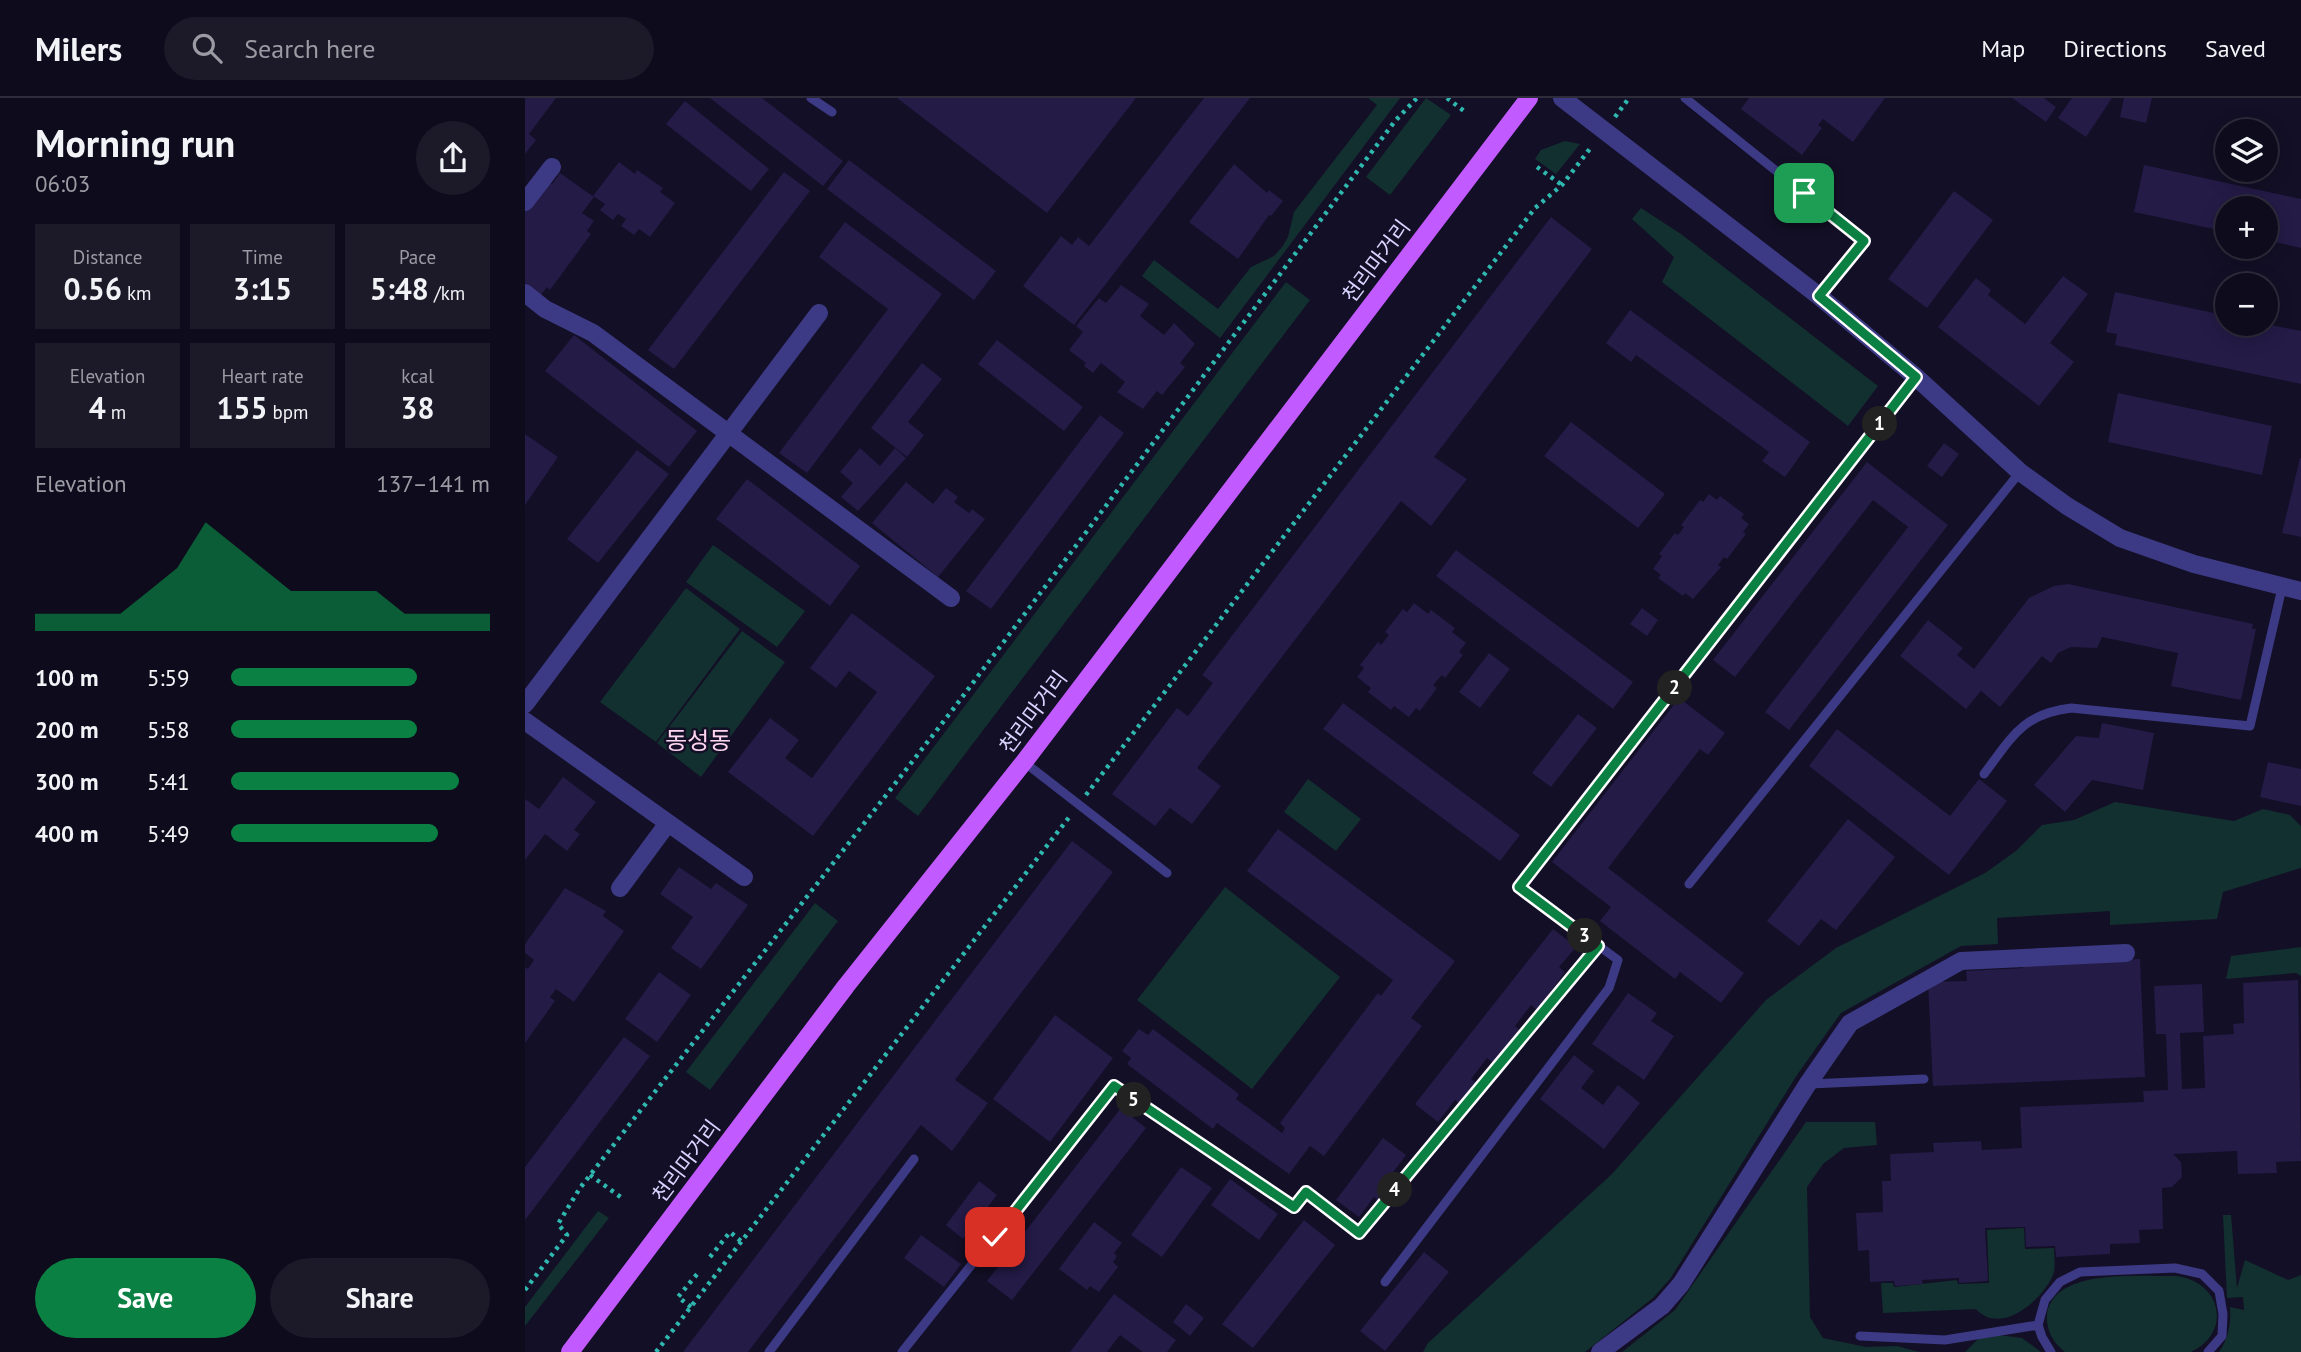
<!DOCTYPE html>
<html lang="en">
<head>
<meta charset="utf-8">
<style>
  :root { --surface:#0e0b1c; --page:#1c1929; --text:#f1f3f6; --muted:#9b9ba3; --line:#2e2b3b; --accent:#0b8043 }
  body { margin:0; font-family:"PT Sans","Noto Sans KR",sans-serif; background:var(--page); color:var(--text); height:100vh; display:flex; flex-direction:column; font-size:26px; white-space:nowrap }
  * { box-sizing:border-box; margin:0 }
  p { font-size:23px; color:var(--muted) }
  .icon { flex:none; width:38px; height:38px; fill:none; stroke:currentColor; stroke-width:2; stroke-linecap:round; stroke-linejoin:round }
  .map { position:relative; flex:1; overflow:hidden }
  .panel { display:flex; flex-direction:column; background:var(--surface); width:525px }
  .panel>* { flex:none }
  .controls { position:absolute; left:1690px; top:21px; display:grid; gap:14px }
  .controls a { display:grid; place-items:center; width:63px; height:63px; border-radius:50%; background:var(--surface); box-shadow:0 4px 18px #0003,0 0 0 2px var(--line); font-size:35px }
  .pin { position:absolute; display:grid; place-items:center; width:60px; height:60px; color:#fff; margin:-30px; border-radius:14px; box-shadow:0 4px 10px #0006 }
  .km { position:absolute; width:35px; height:35px; margin:-18px; border-radius:50%; background:#222; color:#fff; font-size:19px; line-height:35px; text-align:center }
  .round { display:grid; place-items:center; flex:none; width:74px; height:74px; border-radius:37px; background:var(--page) }
  .head { display:flex; align-items:center; justify-content:space-between; height:119px; padding:0 35px }
  h1 { font-size:38px; font-weight:600; line-height:52px }
  .stats { display:grid; grid-template-columns:repeat(3,1fr); gap:10px; height:119px; padding:7px 35px }
  .stats div { display:grid; align-content:center; border-radius:0px; background:var(--page); text-align:center }
  .stats b { font-size:30px; font-weight:600 }
  .stats small { font-size:19px; font-weight:400 }
  .stats p { font-size:19px }
  .chart { height:196px; padding:14px 35px }
  .chart p { display:flex; justify-content:space-between }
  .chart svg { width:100%; height:126px; margin-top:7px; fill:var(--accent); opacity:.7 }
  .primary-button { display:flex; gap:14px; margin-top:auto; padding:14px 35px }
  .primary-button a { flex:1; height:80px; border-radius:42px; background:var(--accent); color:#fff; font-size:28px; font-weight:600; line-height:80px; text-align:center }
  .primary-button a+a { background:var(--page); color:var(--text) }
  ul { padding:0 35px; list-style:none; font-size:23px }
  li { display:grid; grid-template-columns:112px 84px 1fr; align-items:center; height:52px }
  li i { height:18px; border-radius:9px; background:var(--accent) }
  header { display:flex; align-items:center; gap:42px; box-sizing:border-box; height:98px; padding:0 35px; background:var(--surface); border-bottom:2px solid var(--line) }
  header strong { font-size:33px }
  nav { display:flex; gap:38px; margin-inline-start:auto; font-size:24px }
  .search { width:490px; height:63px; background:var(--page); display:flex; align-items:center; gap:18px; box-sizing:border-box; padding:0 24px; border-radius:38px; color:var(--muted); font-size:26px }
  main { display:flex; flex:1; min-height:0 }
  .map>svg:first-child { display:block }
</style>
</head>
<body>
<header>
<strong>Milers</strong>
<div class="search"><svg class="icon" aria-label="search" viewBox="0 0 24 24"><circle cx="10" cy="10" r="6"/><path d="M15 15l6 6"/></svg>Search here</div>
<nav><a>Map</a><a>Directions</a><a>Saved</a></nav>
</header>
<main>
<section class="panel">
<div class="head"><div><h1>Morning run</h1><p>06:03</p></div><a class="round"><svg class="icon" aria-label="share" viewBox="0 0 24 24"><path d="M12 15V3M7 8l5-5 5 5M5 13v7h14v-7"/></svg></a></div>
<div class="stats">
<div><p>Distance</p><b>0.56<small> km</small></b></div>
<div><p>Time</p><b>3:15</b></div>
<div><p>Pace</p><b>5:48<small> /km</small></b></div>
</div>
<div class="stats">
<div><p>Elevation</p><b>4<small> m</small></b></div>
<div><p>Heart rate</p><b>155<small> bpm</small></b></div>
<div><p>kcal</p><b>38</b></div>
</div>
<div class="chart"><p><span>Elevation</span>137–141 m</p>
<svg viewBox="0 0 160 44" preserveAspectRatio="none"><path d="M0 44V38L10 38L20 38L30 38L40 30L50 22L60 6L70 14L80 22L90 30L100 30L110 30L120 30L130 38L140 38L150 38L160 38V44z"/></svg>
</div>
<ul>
<li><b>100 m</b>5:59<i style="width:72%"></i></li>
<li><b>200 m</b>5:58<i style="width:72%"></i></li>
<li><b>300 m</b>5:41<i style="width:88%"></i></li>
<li><b>400 m</b>5:49<i style="width:80%"></i></li>
</ul>
<div class="primary-button"><a>Save</a><a>Share</a></div>
</section>
<div class="map">
<svg width="1776" height="1254" viewBox="0 0 1776 1254">
  <rect width="100%" height="100%" fill="#130f26"/>
  <!-- green -->
  <path fill="#12302f" d="M843,0H875L695,240L617,178L629,162L693,211L726,169L749,158L757,149L763,139L769,114L852,7Z
    M901,0L926,17L865,97L841,79Z
    M1040,43L1055,46L1031,76L1010,61L1016,52Z
    M1116,110L1156,136L1353,288L1323,328L1137,184L1149,159L1107,121Z
    M761,184L785,202L393,718L370,700Z
    M188,447L280,513L252,549L161,484Z
    M161,490L215,531L131,644L75,604Z
    M217,533L260,564L176,679L132,645Z
    M783,681L836,721L811,753L759,714Z
    M1590,704L1709,723L1738,711L1765,717L1776,728V770L1698,794L1692,821L1585,827V813L1472,820L1473,846L1436,848L1316,915L1272,977L1145,1181L1128,1200L1060,1254H898L903,1245L1087,1076L1241,902L1311,850L1460,775L1491,753L1517,727L1549,722Z
    M700,789L815,879L727,991L612,902Z
    M290,805L313,823L185,992L161,974Z
    M1776,849V878L1771,875L1701,881L1706,858Z
    M1281,1024H1350L1352,1047L1319,1050L1298,1066L1282,1089L1285,1219L1298,1240L1341,1249L1372,1248L1394,1254H1097L1150,1212Z
    M73,1113L84,1120L0,1228V1209Z
    M1698,1117H1706L1712,1190L1720,1162L1763,1182L1776,1177V1254H1694C1704,1239 1706,1227 1705,1209L1719,1212L1718,1199L1702,1200Z
    M1499,1130L1500,1151L1529,1150C1529,1158 1531,1169 1528,1177C1517,1203 1475,1238 1451,1211L1358,1215L1356,1185H1368L1369,1189L1432,1182L1433,1186L1464,1185L1462,1132Z
    M1651,1178C1696,1183 1708,1234 1666,1254H1540C1528,1245 1521,1232 1522,1217C1528,1169 1616,1179 1651,1178Z
    M1473,1237L1497,1240L1516,1254H1440L1454,1240Z"/>
  <!-- building -->
  <path fill="#241b47" d="M0,0H31L4,36L11,42L0,56Z
    M185,0H237L318,63L298,88Z
    M372,0H611L522,115Z
    M679,0H725L549,227L498,188L536,138L547,147L553,139L564,148Z
    M1224,0H1360L1328,44L1298,21L1293,27L1297,30L1277,57L1216,11Z
    M1487,0H1519L1531,9L1521,24Z
    M1547,0H1587L1561,39L1533,20Z
    M1599,0H1627L1621,25L1595,19Z
    M160,3L244,71L226,93L141,26Z
    M324,62L471,173L449,202L302,91Z
    M94,64L110,76L112,72L138,90L135,94L150,105L125,139L114,131L109,137L96,128L101,121L93,116L88,122L75,112L80,106L68,98Z
    M709,66L742,95L744,92L758,103L746,118L744,117L713,161L664,124Z
    M1619,67L1776,101V150L1741,142V110H1703V134L1609,114Z
    M259,74L285,93L149,271L123,252Z
    M35,75L69,99L57,115L69,123L62,133L66,136L25,192L22,189L16,197L0,185V113L22,83L27,86Z
    M1429,93L1468,122L1402,210L1363,181Z
    M1026,119L1067,151L909,359L942,381L906,428L876,403L672,670L696,688L667,726L645,710L630,728L587,696L652,610L663,618L688,585L677,577Z
    M320,124L417,196L282,375L254,355L363,211L294,159Z
    M1538,178L1563,196L1525,245L1549,264L1514,308L1413,229L1451,180L1466,192L1463,197L1500,226Z
    M596,187L624,206L615,218L639,237L649,225L670,246L655,265L660,269L637,297L632,293L618,311L592,294L600,284L576,265L568,275L559,268L561,265L544,252L558,234L551,228L574,200L581,205Z
    M1590,194L1703,218V226H1741L1776,233V286L1590,247L1592,236L1581,234Z
    M1105,212L1285,344L1260,379L1237,363L1244,354L1111,257L1106,264L1081,245Z
    M49,237L172,333L144,369L20,273Z
    M472,242L558,309L539,333L453,266Z
    M397,265L417,281L383,324L399,337L382,359L346,330Z
    M1593,295L1747,328L1737,377L1583,344Z
    M575,317L599,335L466,511L441,493Z
    M1046,324L1140,396L1113,430L1019,358Z
    M0,336L33,359L0,407Z
    M1419,345L1434,356L1417,379L1402,368Z
    M335,350L355,368L370,350L381,360L333,413L316,399L328,385L315,374Z
    M112,352L144,376L73,465L42,441Z
    M1775,360H1776V439L1757,435Z
    M1342,364L1423,427L1264,632L1240,614L1383,429L1348,402L1210,579L1188,562Z
    M222,381L335,468L305,508L191,421Z
    M381,384L408,406L421,390L433,399L429,404L444,415L447,411L460,421L413,479L347,425Z
    M1184,396L1192,402L1195,398L1219,416L1216,420L1224,426L1218,434L1221,436L1202,461L1199,459L1193,467L1196,469L1168,501L1160,495L1158,498L1133,480L1136,477L1128,471L1137,458L1134,456L1150,435L1153,437L1159,429L1156,427L1175,402L1178,404Z
    M931,452L1108,584L1088,611L911,478Z
    M1543,486L1728,526L1727,531H1731L1716,602L1646,588L1653,555L1577,539L1572,550L1546,549L1533,555L1526,565L1517,558L1475,609L1456,593L1441,611L1375,558L1403,522L1438,550L1432,557L1449,571L1504,500L1529,488Z
    M889,505L903,516L906,512L930,530L927,534L941,545L934,554L938,557L920,580L917,577L908,587L912,590L895,613L891,610L884,619L869,608L866,612L843,594L846,590L832,579L839,570L835,567L853,544L856,547L864,537L860,534L878,511L882,514Z
    M1117,510L1133,522L1122,538L1105,526Z
    M327,515L410,578L288,738L203,674L245,620L274,642L260,660L287,680L352,594L324,573L311,590L285,570Z
    M964,555L985,571L955,610L934,594Z
    M1154,600L1200,635L1183,657L1175,651L1083,770L1219,875L1196,905L1155,874L1150,881L1075,823L1086,809L1027,764Z
    M818,605L995,737L975,763L798,631Z
    M1053,616L1072,630L1026,689L1007,675Z
    M1577,625L1629,635L1618,692L1567,682L1540,714L1509,687L1551,638L1574,640Z
    M1312,631L1425,718L1454,681L1482,703L1424,777L1284,668Z
    M1743,664L1776,671V708L1735,699Z
    M38,679L71,704L49,732L55,736L42,753L20,736L0,762V701L14,711Z
    M1323,721L1370,759L1311,832L1296,821L1274,848L1242,823Z
    M753,731L930,863L886,920L897,928L799,1058L785,1048L764,1076L692,1025L688,1031L602,966L606,960L597,953L614,931L623,937L628,931L714,996L711,1001L757,1035L760,1030L755,1025L853,895L856,898L868,882L722,773Z
    M547,743L588,774L430,982L463,1005L427,1053L396,1027L223,1254H158Z
    M154,769L186,791L191,785L223,807L176,871L146,850L168,819L135,796Z
    M40,790L81,813L78,818L99,833L49,904L31,891L25,899L30,903L0,945V869L3,871L9,862L0,855V846Z
    M1028,831L1051,849L1034,869L1040,874L1012,912L1006,907L990,928L997,934L971,967L962,960L946,981L953,986L936,1007L930,1002L913,1024L890,1006Z
    M1615,861L1620,979L1408,988L1403,884L1442,883L1441,873L1498,870V866Z
    M134,874L166,897L132,944L100,921Z
    M1773,882L1776,1063L1751,1064L1752,1075L1713,1076L1712,1053L1648,1056L1656,1064L1657,1079L1647,1089L1637,1090L1638,1131L1614,1132L1615,1145L1585,1146V1156L1531,1159L1530,1148L1501,1149L1500,1129L1460,1130L1463,1183L1434,1185V1180L1397,1182L1398,1186L1370,1188L1369,1183L1345,1184L1344,1152L1333,1153L1331,1115L1358,1114L1357,1083H1366L1365,1056L1409,1054L1408,1045L1456,1043L1457,1052L1497,1050L1495,1009L1619,1004L1618,993L1643,992L1641,936H1631L1629,888L1677,886L1679,934L1655,935L1657,991L1680,990L1678,938L1709,936L1708,926L1719,925L1718,885Z
    M1103,895L1132,915L1126,923L1149,938L1119,982L1067,946Z
    M530,917L588,960L525,1044L468,1001Z
    M99,939L125,958L0,1122V1069Z
    M1049,957L1069,973L1056,990L1078,1007L1093,987L1115,1005L1079,1051L1015,1001Z
    M596,1010L621,1030L487,1202L462,1183Z
    M858,1040L881,1057L866,1077L870,1081L853,1102L849,1099L834,1119L811,1102Z
    M656,1069L687,1090L637,1159L606,1137Z
    M705,1081L753,1116L734,1142L686,1107Z
    M454,1083L472,1097L438,1141L421,1127Z
    M779,1122L810,1147L728,1250L697,1226Z
    M569,1124L597,1145L589,1155L592,1158L588,1164L593,1169L574,1194L565,1188L562,1192L534,1171Z
    M396,1137L436,1166L419,1189L379,1160Z
    M899,1154L924,1174L860,1253L835,1233Z
    M589,1196L651,1242L642,1254H618L595,1237L582,1254H545Z
    M661,1206L679,1220L665,1238L648,1224Z"/>
  <g fill="none" stroke-linecap="round" stroke-linejoin="round">
    <!-- path -->
    <path stroke="#2fb8b0" stroke-width="4.5" stroke-dasharray="3.5 5" stroke-linecap="butt" d="M922,0L939,13
      M1090,19L1104,0
      M1012,69L1037,87
      M561,697L1010,110L1037,87L1067,48
      M65,1077L97,1100
      M185,1159L205,1134L217,1144
      M0,1192L42,1137L33,1126L55,1090L429,610L870,23L892,0
      M166,1209L153,1199L173,1175
      M131,1254L545,718"/>
    <!-- service -->
    <path stroke="#3d3a85" stroke-width="9" d="M286,0L307,14
      M1160,0L1339,143L1294,198
      M499,664L642,775
      M1459,676C1487,639 1497,616 1546,610L1725,628L1757,490
      M1164,786L1495,374
      M1284,986L1399,981
      M860,1184L1084,890L1093,862L994,789L1391,279
      M1335,1238L1420,1242L1513,1227
      M244,1254L389,1061
      M377,1254L589,988L769,1109L781,1094L834,1134L1073,848
      M1526,1254L1517,1239L1513,1227L1520,1202L1535,1184L1555,1174L1650,1170L1677,1176L1694,1193L1698,1216L1697,1238L1683,1254"/>
    <!-- minor -->
    <path stroke="#3d3a85" stroke-width="18" d="M1037,0L1294,198L1391,279L1495,374L1542,408L1595,440L1669,466L1776,493
      M0,104L27,69
      M0,195L20,211L68,235L426,500
      M0,606L294,215
      M0,623L219,779
      M95,790L143,725
      M1075,1254L1137,1208L1156,1186L1282,987L1325,925L1436,863L1601,855"/>
    <!-- primary -->
    <path stroke="#c25bff" stroke-width="18" d="M45,1254L321,888L499,664L1004,0"/>
  </g>
  <g fill="none" stroke-linecap="round" stroke-linejoin="round">
    <defs>
      <path id="route" d="M470,1139L589,988L769,1109L781,1094L834,1135L1073,848L994,789L1391,279L1294,198L1339,143L1279,95"/>
    </defs>
    <!-- route casing -->
    <use href="#route" stroke="#fff" stroke-width="14"/>
    <!-- route -->
    <use href="#route" stroke="#0b8043" stroke-width="9"/>
  </g>
  <g text-anchor="middle" dominant-baseline="central" stroke-width="5" stroke-linejoin="round" paint-order="stroke">
    <!-- street labels -->
    <g font-size="21" fill="#d9d4ff" stroke="#130f26">
      <text transform="translate(851 163) rotate(-53)">천리마거리</text>
      <text transform="translate(508 614) rotate(-53)">천리마거리</text>
      <text transform="translate(161 1063) rotate(-53)">천리마거리</text>
    </g>
    <!-- quarter labels -->
    <g font-size="24" fill="#ffd6f0" stroke="#130f26">
      <text x="173" y="642">동성동</text>
    </g>
  </g>
</svg>
<div class="controls">
<a><svg class="icon" aria-label="layers" viewBox="0 0 24 24"><path d="M12 4l9 5-9 5-9-5zM3 14l9 5 9-5"/></svg></a>
<a>+</a>
<a>−</a>
</div>
<div class="pin" style="left:1279px;top:95px;background:#1e9e55"><svg class="icon" aria-label="arrive" viewBox="0 0 24 24"><path d="M6 21V4h12l-3 4 3 4H6"/></svg></div>
<div class="pin" style="left:470px;top:1139px;background:#d93025"><svg class="icon" aria-label="check" viewBox="0 0 24 24"><path d="M5 12l5 5 9-10"/></svg></div>
<b class="km" style="left:1355px;top:326px">1</b>
<b class="km" style="left:1150px;top:590px">2</b>
<b class="km" style="left:1060px;top:838px">3</b>
<b class="km" style="left:870px;top:1092px">4</b>
<b class="km" style="left:609px;top:1002px">5</b>
</div>
</main>
</body>
</html>
